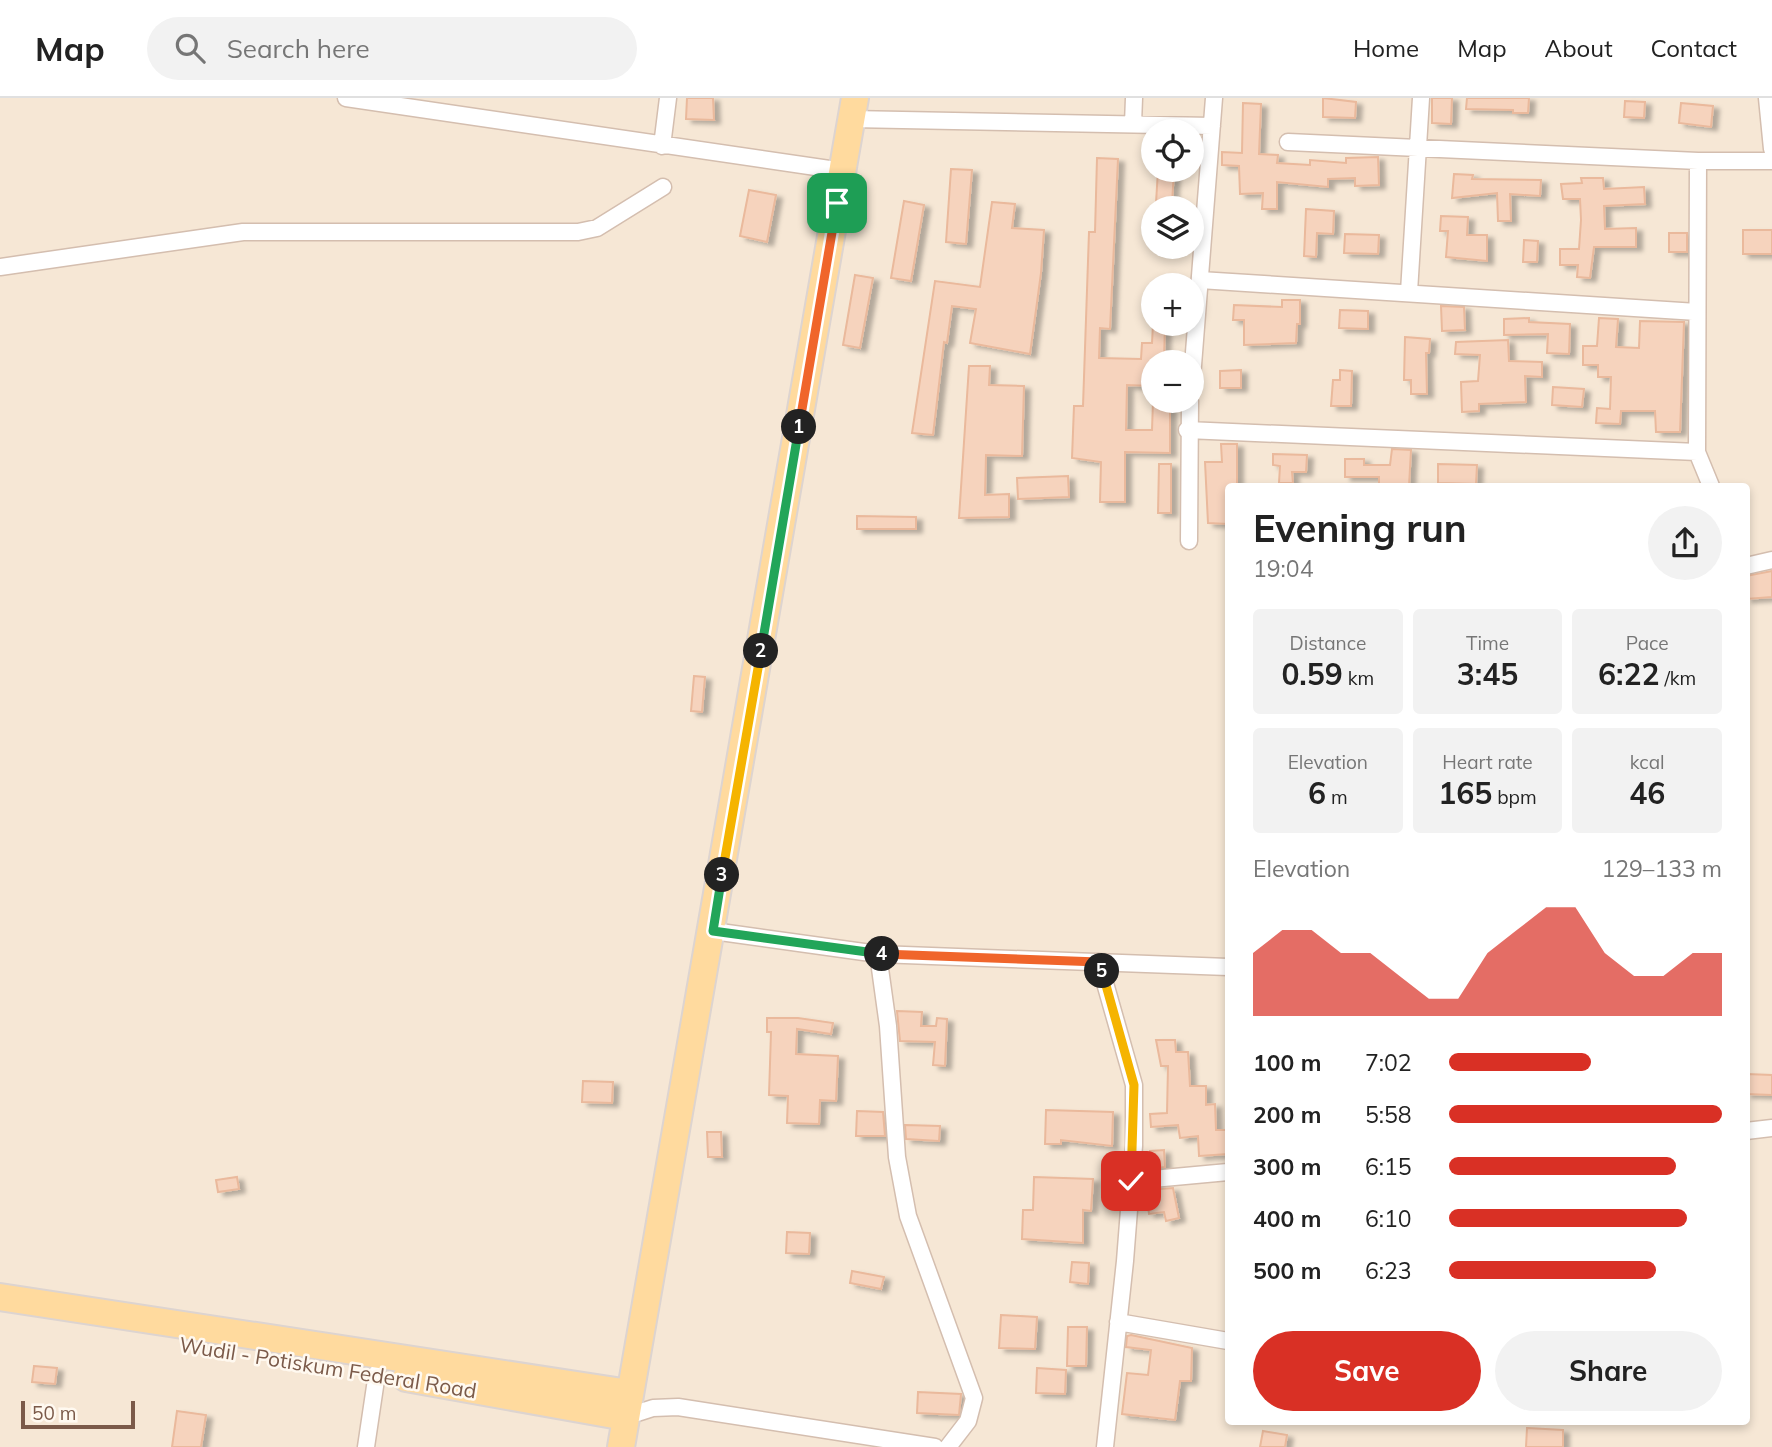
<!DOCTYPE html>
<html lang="en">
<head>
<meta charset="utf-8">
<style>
  :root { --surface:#fff; --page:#f2f2f2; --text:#222; --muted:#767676; --line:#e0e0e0; --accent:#d93025 }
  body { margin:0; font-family:Mulish,sans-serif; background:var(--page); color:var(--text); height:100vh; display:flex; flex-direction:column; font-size:26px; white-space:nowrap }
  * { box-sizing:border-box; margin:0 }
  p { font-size:23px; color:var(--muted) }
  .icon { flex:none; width:38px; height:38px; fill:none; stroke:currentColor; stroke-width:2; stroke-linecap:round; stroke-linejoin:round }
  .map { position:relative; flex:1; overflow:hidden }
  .sheet { position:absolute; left:1225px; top:385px; width:525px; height:942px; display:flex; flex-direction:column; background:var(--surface); border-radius:7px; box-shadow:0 4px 10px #0003 }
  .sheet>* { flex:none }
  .tools { position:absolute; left:1141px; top:21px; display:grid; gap:14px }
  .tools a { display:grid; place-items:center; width:63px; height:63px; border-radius:50%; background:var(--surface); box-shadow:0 4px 10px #0003; font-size:35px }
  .scale { position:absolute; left:21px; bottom:18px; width:114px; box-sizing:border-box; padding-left:7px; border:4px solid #7b5a49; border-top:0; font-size:19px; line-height:24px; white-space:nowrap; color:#7b5a49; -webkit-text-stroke:5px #fff9f0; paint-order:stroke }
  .pin { position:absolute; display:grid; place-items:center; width:60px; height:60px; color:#fff; margin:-30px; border-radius:14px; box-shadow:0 4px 10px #0006 }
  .km { position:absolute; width:35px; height:35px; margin:-18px; border-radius:50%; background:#222; color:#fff; font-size:19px; line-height:35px; text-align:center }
  .round { display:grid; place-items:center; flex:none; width:74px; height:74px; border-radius:37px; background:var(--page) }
  .overview { display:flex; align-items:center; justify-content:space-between; height:119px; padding:0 28px }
  h1 { font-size:38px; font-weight:700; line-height:52px }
  .metrics { display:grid; grid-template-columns:repeat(3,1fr); gap:10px; height:119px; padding:7px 28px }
  .metrics div { display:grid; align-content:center; border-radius:7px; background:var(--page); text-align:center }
  .metrics b { font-size:30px; font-weight:700 }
  .metrics small { font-size:19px; font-weight:400 }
  .metrics p { font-size:19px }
  .chart { height:196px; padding:14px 28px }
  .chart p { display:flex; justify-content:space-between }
  .chart svg { width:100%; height:126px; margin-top:7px; fill:var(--accent); opacity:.7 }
  .primary-button { display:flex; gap:14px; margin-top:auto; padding:14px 28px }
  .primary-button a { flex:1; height:80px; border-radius:42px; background:var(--accent); color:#fff; font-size:28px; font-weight:700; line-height:80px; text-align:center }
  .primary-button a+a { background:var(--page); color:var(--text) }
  ul { padding:0 28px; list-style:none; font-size:23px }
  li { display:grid; grid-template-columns:112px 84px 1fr; align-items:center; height:52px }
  li i { height:18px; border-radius:9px; background:var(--accent) }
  header { display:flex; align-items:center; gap:42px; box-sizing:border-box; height:98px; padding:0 35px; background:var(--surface); border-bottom:2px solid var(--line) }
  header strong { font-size:33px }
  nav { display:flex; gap:38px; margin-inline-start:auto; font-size:24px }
  .search { width:490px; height:63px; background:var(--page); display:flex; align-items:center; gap:18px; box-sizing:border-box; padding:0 24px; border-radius:38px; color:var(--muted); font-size:26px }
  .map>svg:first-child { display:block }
</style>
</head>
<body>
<header>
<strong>Map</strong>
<div class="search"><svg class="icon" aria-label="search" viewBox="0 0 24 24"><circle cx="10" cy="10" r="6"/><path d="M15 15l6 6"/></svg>Search here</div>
<nav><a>Home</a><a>Map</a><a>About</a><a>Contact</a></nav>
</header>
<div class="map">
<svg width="1772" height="1349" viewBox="0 0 1772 1349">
  <defs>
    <filter id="shadow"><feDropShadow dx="6" dy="3.5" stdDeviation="2" flood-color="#0004"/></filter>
  </defs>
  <rect width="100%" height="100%" fill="#fef5e8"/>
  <!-- residential -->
  <path fill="#f6e7d5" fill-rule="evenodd" d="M0,0H1772V1349H0ZM1153,33H1192V72H1153ZM1153,110H1192V149H1153ZM1153,187H1192V226H1153ZM1153,264H1192V303H1153ZM1228,388H1746V1323H1228Z"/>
  <!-- building -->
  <path fill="#f6d3bd" stroke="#eab99c" stroke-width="2" filter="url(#shadow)" d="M687,0H713L714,22L686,21Z
    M1323,0L1356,4L1355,20L1323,19Z
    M1432,0H1452L1451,26L1432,25Z
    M1467,0H1529L1528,15H1513V12L1466,11Z
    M1625,3L1645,4L1644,20L1624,19Z
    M1243,5L1261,6L1259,56L1278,57L1277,65L1310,67V62L1346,65V60L1378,59L1379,87L1355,88V80L1328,81V89L1277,84V111H1262L1263,95L1240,96L1239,68L1222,67V54L1242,55Z
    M1681,5L1713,8L1711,29L1679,25Z
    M1097,60L1118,61L1110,231L1100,230L1099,260L1141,261L1142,245H1152L1153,226H1165L1164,262H1153V288L1127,287L1126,332H1152L1153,303H1170V355L1125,354V404H1100L1101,364L1072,360L1074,308H1083L1089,134H1095Z
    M951,71L972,72L966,146L946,144Z
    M1158,72H1174L1172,106L1156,105Z
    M1454,76L1473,77L1472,81L1541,82L1540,98L1510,96L1511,123H1498L1497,95L1452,100Z
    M1581,80H1603L1604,91L1644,89L1645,106L1604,108L1605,131L1636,130V149H1594L1590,180L1577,179L1578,167H1560V151H1579L1581,122L1580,101H1563L1561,86L1582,85Z
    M749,92L776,97L767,144L740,138Z
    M904,103L924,107L911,183L891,180Z
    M992,104L1015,106L1012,130L1044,132L1041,175L1030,256L970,245L976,211L952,208L947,245L944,244L933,337L912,335L935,183L980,189Z
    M1306,111L1334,113L1333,136L1317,135L1316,159L1304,158Z
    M1441,118L1468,119L1467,137H1487V163L1446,159L1448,133H1440Z
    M1743,132H1772V156H1743Z
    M1669,135H1687V154H1669Z
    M1345,136L1379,137L1378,156L1344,155Z
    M1524,142L1538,143L1537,164H1523Z
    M855,177L873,180L860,250L843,247Z
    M1282,202H1300V226H1297L1296,245L1244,247V222H1233L1234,207L1282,209Z
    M1441,208L1464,209L1465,232L1442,233Z
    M1340,212L1368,213V231L1339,230Z
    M1529,220V224L1570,226L1569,256L1547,255L1548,236L1504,237V221Z
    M1599,220L1618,221L1616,249L1639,250L1640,223L1684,224L1680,334H1656L1655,313H1621L1620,326L1596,325L1597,310L1610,311L1611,279H1598V267H1583V248H1597Z
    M1405,239L1430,241L1429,255H1426L1427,296H1411V282H1404Z
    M1508,242L1509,263L1542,264V279L1525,278L1526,304L1479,306V313L1462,314L1461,284L1478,283L1480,257L1455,256L1456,244Z
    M969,268H990L989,287L1024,288L1022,358L986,357L985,397L1009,396V419L959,420Z
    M1241,272V290H1220V273Z
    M1340,272L1352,273L1351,308H1331L1333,282H1340Z
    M1553,289L1584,291L1582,309L1552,307Z
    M1221,346H1237V388H1228V426L1208,425L1205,364H1222Z
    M1392,351L1411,352L1409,388H1379V379H1345V361H1364V367H1390Z
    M1273,356L1307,357L1306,374H1292L1293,385H1279L1280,368L1273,367Z
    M1159,366H1171V415H1158Z
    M1438,366L1477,367L1476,386L1438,385Z
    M1068,378L1069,399L1018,401L1017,380Z
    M857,418L916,419V431H857Z
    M1772,473V499L1746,501V478Z
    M694,578L705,579L702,614L691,613Z
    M897,913L922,914L921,928H936L937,920L947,921L945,968L933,967L935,944L900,943Z
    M767,920H798L833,925L831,936L797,931L796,956L838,958L836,1003L820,1002L819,1026L787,1025L788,998L769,997L771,934H767Z
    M1156,942H1175L1176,954H1188L1190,988H1206V1007L1215,1006L1216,1032H1228V1056L1199,1058L1198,1038L1180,1040L1178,1027L1151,1029L1150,1016L1167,1015L1168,968H1161Z
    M1746,976L1772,977V997L1746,996Z
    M583,983L613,984L612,1005L582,1004Z
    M1046,1012L1113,1014L1112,1048L1061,1042V1046H1045Z
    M857,1013L883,1014L885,1038H856Z
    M905,1027L940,1028L939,1043L906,1041Z
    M707,1034H721L722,1059H708Z
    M1164,1052L1165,1069L1150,1071V1053Z
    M237,1079L239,1091L218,1094L216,1082Z
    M1034,1079L1093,1081L1091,1113L1083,1112V1145L1022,1141L1023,1112H1033Z
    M1173,1090L1179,1120L1166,1123L1164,1114L1149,1116L1146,1092Z
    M787,1134L810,1135L809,1156L786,1155Z
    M1072,1164L1089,1165L1088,1186L1070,1184Z
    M852,1173L884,1179L881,1191L850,1185Z
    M1001,1217L1037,1219L1035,1251L999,1250Z
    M1068,1229H1087L1086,1268H1067Z
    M1131,1237L1192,1250L1191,1283H1180L1175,1322L1122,1316L1127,1275L1148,1277L1151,1252L1126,1249L1127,1238Z
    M34,1268L57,1270L55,1286L32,1284Z
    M1037,1270L1066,1272L1065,1296L1036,1295Z
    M918,1294L961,1296L959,1317L917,1315Z
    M177,1313L206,1317L201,1349H172Z
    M1527,1330L1563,1332V1349H1526Z
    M1263,1333L1287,1337L1285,1349H1260Z"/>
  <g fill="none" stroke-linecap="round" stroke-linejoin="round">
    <defs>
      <path id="street" d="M346,0L843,73
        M1767,0L1772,51
        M851,21L1212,28
        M1133,26L1134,0
        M1288,44L1698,63H1772
        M662,48L668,0
        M0,169L243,134H578L597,130L663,89
        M1200,182L1697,214
        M1409,194L1421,0
        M1192,280L1214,0
        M1187,332L1697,354L1711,388
        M1697,354L1698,63
        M1189,443L1190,303
        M1746,468L1772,462
        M713,833L878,856L1228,869
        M878,856L888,928L897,1059L908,1118L974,1300L968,1323L948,1349
        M1099,864L1134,987V1048L1125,1163L1105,1349
        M1746,1033L1772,1030
        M1131,1083L1228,1074
        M1118,1224L1228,1243
        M625,1319L653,1310L678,1309L935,1349
        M366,1349L377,1275"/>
      <path id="primary" d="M0,1199L629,1295
        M406,1280L625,1319
        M621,1349L855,0"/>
    </defs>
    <!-- street casing -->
    <use href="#street" stroke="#d4beaf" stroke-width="19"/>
    <!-- primary casing -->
    <use href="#primary" stroke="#ddd4d0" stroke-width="30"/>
    <!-- street -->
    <use href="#street" stroke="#fff" stroke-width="16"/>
    <!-- primary -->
    <use href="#primary" stroke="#ffda9e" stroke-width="26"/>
  </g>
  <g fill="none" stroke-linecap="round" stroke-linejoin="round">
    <defs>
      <path id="split-1" d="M799,329L837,105"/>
      <path id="split-2" d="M761,553L799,329"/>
      <path id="split-3" d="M722,777L761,553"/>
      <path id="split-4" d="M722,777L713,833L882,856"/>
      <path id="split-5" d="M882,856L1099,864L1102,873"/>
      <path id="split-6" d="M1102,873L1134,987L1131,1083"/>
    </defs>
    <!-- split-1 casing -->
    <use href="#split-1" stroke="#fff" stroke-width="14"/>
    <!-- split-2 casing -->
    <use href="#split-2" stroke="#fff" stroke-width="14"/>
    <!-- split-3 casing -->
    <use href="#split-3" stroke="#fff" stroke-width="14"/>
    <!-- split-4 casing -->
    <use href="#split-4" stroke="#fff" stroke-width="14"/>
    <!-- split-5 casing -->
    <use href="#split-5" stroke="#fff" stroke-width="14"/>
    <!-- split-6 casing -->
    <use href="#split-6" stroke="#fff" stroke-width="14"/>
    <!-- split-1 -->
    <use href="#split-1" stroke="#f0652b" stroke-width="9"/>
    <!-- split-2 -->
    <use href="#split-2" stroke="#22a559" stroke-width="9"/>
    <!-- split-3 -->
    <use href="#split-3" stroke="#f5b400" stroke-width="9"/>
    <!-- split-4 -->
    <use href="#split-4" stroke="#22a559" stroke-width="9"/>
    <!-- split-5 -->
    <use href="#split-5" stroke="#f0652b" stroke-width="9"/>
    <!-- split-6 -->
    <use href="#split-6" stroke="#f5b400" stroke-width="9"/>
  </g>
  <g text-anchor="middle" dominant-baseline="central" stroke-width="5" stroke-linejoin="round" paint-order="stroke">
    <!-- street labels -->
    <g font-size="21" fill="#7b5a49" stroke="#fff9f0">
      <text transform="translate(328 1269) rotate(9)">Wudil - Potiskum Federal Road</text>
    </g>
  </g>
</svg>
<div class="tools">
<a><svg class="icon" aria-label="locate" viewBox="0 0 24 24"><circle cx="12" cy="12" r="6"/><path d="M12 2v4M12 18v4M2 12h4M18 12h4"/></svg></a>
<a><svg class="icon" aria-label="layers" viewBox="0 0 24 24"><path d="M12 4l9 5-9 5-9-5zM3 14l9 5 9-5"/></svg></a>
<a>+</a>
<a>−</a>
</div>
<div class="scale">50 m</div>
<div class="pin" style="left:837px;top:105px;background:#1e9e55"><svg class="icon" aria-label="arrive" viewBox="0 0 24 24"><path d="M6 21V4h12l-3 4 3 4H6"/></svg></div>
<div class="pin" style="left:1131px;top:1083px;background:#d93025"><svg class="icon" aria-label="check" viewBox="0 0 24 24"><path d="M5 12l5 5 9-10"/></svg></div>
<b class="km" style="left:799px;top:329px">1</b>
<b class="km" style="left:761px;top:553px">2</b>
<b class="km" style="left:722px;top:777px">3</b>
<b class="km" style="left:882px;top:856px">4</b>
<b class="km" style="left:1102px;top:873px">5</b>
<section class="sheet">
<div class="overview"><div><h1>Evening run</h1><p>19:04</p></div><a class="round"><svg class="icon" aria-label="share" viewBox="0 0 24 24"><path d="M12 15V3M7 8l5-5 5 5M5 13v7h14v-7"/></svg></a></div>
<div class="metrics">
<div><p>Distance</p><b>0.59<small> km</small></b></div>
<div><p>Time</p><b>3:45</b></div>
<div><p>Pace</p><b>6:22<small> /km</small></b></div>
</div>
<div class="metrics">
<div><p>Elevation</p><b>6<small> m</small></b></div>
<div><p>Heart rate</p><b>165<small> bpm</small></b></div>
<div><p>kcal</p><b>46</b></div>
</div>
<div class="chart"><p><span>Elevation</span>129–133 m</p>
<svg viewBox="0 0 160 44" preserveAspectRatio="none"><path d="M0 44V22L10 14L20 14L30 22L40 22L50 30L60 38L70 38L80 22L90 14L100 6L110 6L120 22L130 30L140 30L150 22L160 22V44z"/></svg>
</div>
<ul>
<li><b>100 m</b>7:02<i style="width:52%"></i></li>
<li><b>200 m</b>5:58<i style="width:100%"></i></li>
<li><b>300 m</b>6:15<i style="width:83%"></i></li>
<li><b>400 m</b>6:10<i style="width:87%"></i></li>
<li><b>500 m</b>6:23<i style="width:76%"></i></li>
</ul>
<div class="primary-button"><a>Save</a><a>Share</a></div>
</section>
</div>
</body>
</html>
